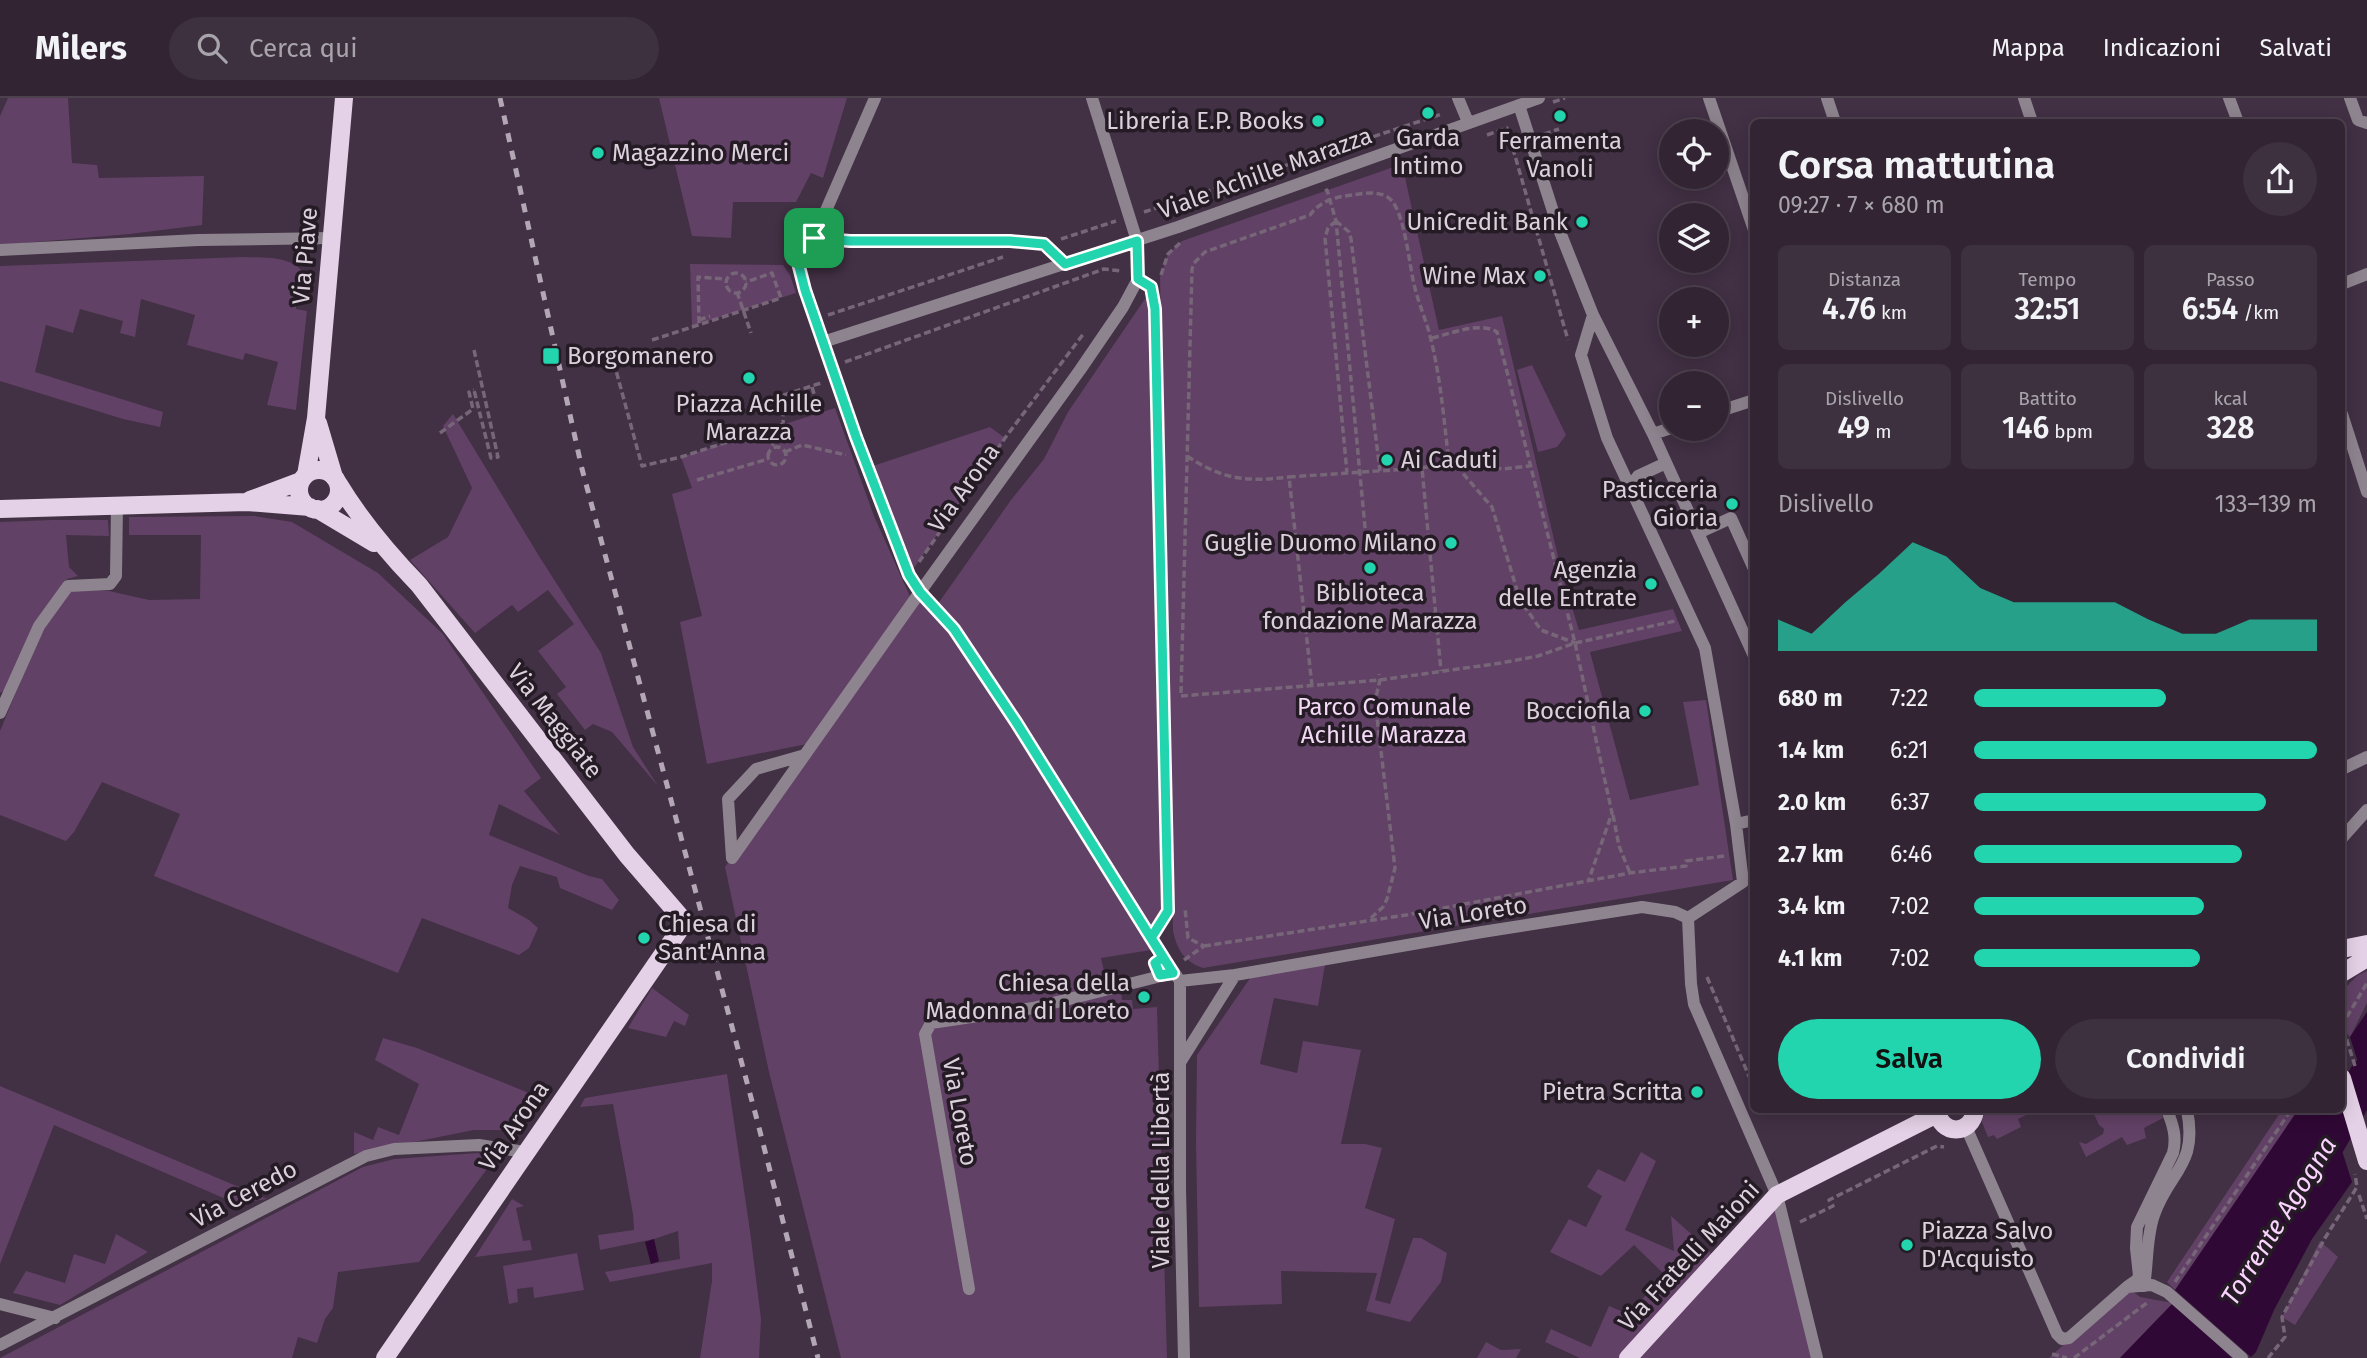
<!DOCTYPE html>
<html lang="it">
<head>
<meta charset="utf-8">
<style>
  :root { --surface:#322433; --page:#3d303f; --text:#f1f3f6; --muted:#a8a4ac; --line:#4d414e; --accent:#23d5af }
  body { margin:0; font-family:"Fira Sans",sans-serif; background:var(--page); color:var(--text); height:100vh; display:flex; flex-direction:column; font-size:26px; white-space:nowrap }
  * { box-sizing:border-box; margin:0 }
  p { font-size:23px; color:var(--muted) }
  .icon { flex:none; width:38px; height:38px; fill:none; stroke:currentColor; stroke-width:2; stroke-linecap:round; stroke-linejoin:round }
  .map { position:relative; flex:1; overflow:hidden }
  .side { position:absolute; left:1750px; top:21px; width:595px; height:994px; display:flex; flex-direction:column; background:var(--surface); border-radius:10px; box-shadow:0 4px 18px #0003,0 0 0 2px var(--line) }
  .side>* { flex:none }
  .tools { position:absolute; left:1659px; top:21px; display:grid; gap:14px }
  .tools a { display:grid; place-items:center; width:70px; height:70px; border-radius:50%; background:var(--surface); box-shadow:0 4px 18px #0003,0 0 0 2px var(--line); font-size:35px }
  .pin { position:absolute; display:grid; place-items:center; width:60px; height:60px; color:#fff; margin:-30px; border-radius:14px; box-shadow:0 4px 10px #0006 }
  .round { display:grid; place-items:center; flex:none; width:74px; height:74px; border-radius:37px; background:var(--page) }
  .head { display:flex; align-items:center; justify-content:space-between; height:119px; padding:0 28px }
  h1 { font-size:38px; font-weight:600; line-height:52px }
  .figures { display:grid; grid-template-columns:repeat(3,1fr); gap:10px; height:119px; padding:7px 28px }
  .figures div { display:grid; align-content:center; border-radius:10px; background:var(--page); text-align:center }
  .figures b { font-size:30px; font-weight:600 }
  .figures small { font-size:19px; font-weight:400 }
  .figures p { font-size:19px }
  .chart { height:196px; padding:14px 28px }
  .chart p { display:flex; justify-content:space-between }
  .chart svg { width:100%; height:126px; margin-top:7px; fill:var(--accent); opacity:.7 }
  .button { display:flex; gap:14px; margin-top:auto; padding:14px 28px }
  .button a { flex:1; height:80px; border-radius:42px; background:var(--accent); color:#111; font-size:28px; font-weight:600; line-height:80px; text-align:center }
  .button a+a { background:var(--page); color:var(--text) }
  ul { padding:0 28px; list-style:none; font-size:23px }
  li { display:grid; grid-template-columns:112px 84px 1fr; align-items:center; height:52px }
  li i { height:18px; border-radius:9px; background:var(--accent) }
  header { display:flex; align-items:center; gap:42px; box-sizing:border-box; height:98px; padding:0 35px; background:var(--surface); border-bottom:2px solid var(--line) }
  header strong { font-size:33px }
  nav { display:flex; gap:38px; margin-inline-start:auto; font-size:24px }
  .search { width:490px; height:63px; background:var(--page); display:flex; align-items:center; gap:18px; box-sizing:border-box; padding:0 24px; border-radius:38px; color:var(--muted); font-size:26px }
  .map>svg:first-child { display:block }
</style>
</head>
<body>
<header>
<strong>Milers</strong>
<div class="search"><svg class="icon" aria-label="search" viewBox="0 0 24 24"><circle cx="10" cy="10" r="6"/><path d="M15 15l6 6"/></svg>Cerca qui</div>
<nav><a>Mappa</a><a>Indicazioni</a><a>Salvati</a></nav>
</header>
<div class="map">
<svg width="2367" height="1260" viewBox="0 0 2367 1260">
  <rect width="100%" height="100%" fill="#423044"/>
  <!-- green -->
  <path fill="#624166" d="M8,0H68L72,65L97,67L99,80L204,78L202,127L130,136L0,147V18Z
    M659,0H847L823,80L811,75L796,104H733L731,140L692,138Z
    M1402,66L1439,232L1502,218L1563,480L1579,532L1673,511L1682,533L1590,554L1630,702L1699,687L1683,604L1706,602L1733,782L1203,870C1185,864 1177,852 1173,833L1160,179L1168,156L1182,143Z
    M243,159C271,160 297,157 310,185L298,184L297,194L309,195V200L296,199V211L307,213L296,312L267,307L278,264L245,255L243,262L187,247L195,217L141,201L135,239L120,235L123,223L80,211L73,235L46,227L35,274L163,314L160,329L123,321L0,283V168Z
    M690,166L783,167L790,177L796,195L692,228Z
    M1151,192L1168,813L1151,840V852L1101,860L1107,885L1101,891L1121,887L1122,902H1132L1133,911L1157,909L1167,1260H841L769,974L725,769L812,645L707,666L680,524L702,518L672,396L692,390L681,359L835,310L874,418L912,503L920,494L935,510L1011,402L1044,361L1068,314Z
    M1532,267L1566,337L1557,349L1538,354L1517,272Z
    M453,316L539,458L601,555L633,649L658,688L612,634L593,626L585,632L557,596L566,589L538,553L574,526L548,492L518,514L512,507L475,535L410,462L448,439L472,390L443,328Z
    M990,329L1005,340L909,477L867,370Z
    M254,418L292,424L378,475L443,536L541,680L524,693L560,737L499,706L489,737L589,778L602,781L619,802L612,812L560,790L557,779L520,768L512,787L508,810L529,822L538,830L529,850L519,857L422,820L398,875L154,778L180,716L102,684L74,734L66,743L0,717V633L41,534L71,492L109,493L149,502L200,501L201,437H129V419Z
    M52,422H108L109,438L66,437L69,469L78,478L67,481L32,530L4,593L0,595V424Z
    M1326,861L1318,908L1274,900L1260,966L1297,975L1303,943L1361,952L1341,1046H1365L1382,1050L1365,1110L1395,1121L1375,1202L1390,1206L1413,1140H1421L1447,1155L1441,1184L1410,1224L1366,1213L1377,1175L1281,1173L1282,1206L1199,1209L1196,1044L1197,957L1255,873Z
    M2367,873V905L2350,939L2342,929V893L2358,877Z
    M652,890L689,917L685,928L674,923L666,939L628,930Z
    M383,940L417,950L529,995L527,1006L506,1032H474L354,1056V1034L373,1042L378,1029L399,1037L419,986L375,962Z
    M727,976L750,1133L761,1221L759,1260H700L712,1183V1165L610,1184L605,1174L680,1161L678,1133L654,1141L600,1152L598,1137L634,1132L633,1116L613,1006L580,1009L585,1000Z
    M0,988L267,1101L235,1105L54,1027L0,1166Z
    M1977,1012H2036L2018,1021L2021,1029L1997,1041L1994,1037L1988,1039Z
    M2092,1012H2160L2163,1020L2144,1030L2146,1040L2127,1047L2122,1039L2086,1059L2079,1044L2086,1046L2103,1036L2104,1031L2099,1027Z
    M2282,1012H2298L2175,1192L2167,1184Z
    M1641,1054L1656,1063L1625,1132L1674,1153L1671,1118L1706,1149L1717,1163L1777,1097L1817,1260H1580L1545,1244L1551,1231L1591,1249L1609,1208L1628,1216L1665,1177L1634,1147L1601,1178L1550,1154L1569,1121L1586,1129L1602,1098L1587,1089L1598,1071L1625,1084Z
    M478,1055L492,1064L419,1164L338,1174L333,1210L325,1221L317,1245L298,1239L292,1260H0L363,1069L394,1061Z
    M512,1101L524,1108L516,1110L523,1143L530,1142L532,1152L475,1159Z
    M116,1136L148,1154L60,1207L13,1195L26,1173L65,1185L74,1156L105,1166Z
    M2320,1143L2338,1159L2295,1227L2282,1219Z
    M577,1155L584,1192L534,1200L533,1189L517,1191L518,1204L509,1206L503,1168Z
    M2127,1189L2140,1199L2173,1205L2120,1260H2049Z
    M1486,1244L1501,1252L1521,1251L1516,1260H1477Z"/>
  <!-- water -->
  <path fill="#300835" d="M2367,914V993L2350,939Z
    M2298,1012H2329L2352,1084L2312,1141L2274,1212L2256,1254L2251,1259L2175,1192Z
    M654,1141L659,1163L651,1166L645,1144Z
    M2173,1205L2232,1260H2120Z"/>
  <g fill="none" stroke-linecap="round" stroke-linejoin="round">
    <!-- river -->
    <path stroke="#300835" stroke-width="35" d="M2311,1074L2367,977"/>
    <!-- path -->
    <path stroke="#766678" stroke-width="3.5" stroke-dasharray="7 3.5" stroke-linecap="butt" d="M1553,4L1565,0
      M1544,36L1559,31
      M1487,37L1507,30L1568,242
      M1325,93L1327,92L1336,123L1366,440
      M1144,114L1442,16
      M1336,123L1349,134L1351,141L1380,373
      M1336,123L1328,130L1325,140L1347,375
      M1061,141L1116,123
      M726 185a10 10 0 1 1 20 0a10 10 0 1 1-20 0Z
      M1161,177L1168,156L1180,145
      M737,194L751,235
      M828,217L1003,159
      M699,222L710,218
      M699,225L698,179L726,181
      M1432,240C1450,236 1480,223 1497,234L1575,545L1612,715L1588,784
      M652,242L781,200L772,175L746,184
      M474,252L498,359L491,360L474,292
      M611,254L642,368L681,359L783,326L784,297L821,285
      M845,264L1104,171L1122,173
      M812,289L818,309L821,307L819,299
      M767,331L774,349
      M440,335L473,311L469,294L474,292
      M768 358a9 9 0 1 1 18 0a9 9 0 1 1-18 0Z
      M785,354L802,347L846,357
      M1187,358C1223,382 1247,384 1289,379
      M1422,370L1449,364L1503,371L1529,368
      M697,382L768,361
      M919,464L1005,340L1084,235
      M1312,588L1289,379L1422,370L1441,573
      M1181,595L1192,171L1194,165L1205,154L1310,117C1320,103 1335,99 1352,97C1365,95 1383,92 1392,103C1405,119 1409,165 1414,186C1418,205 1427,223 1431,242C1441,282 1444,324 1449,364L1459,371L1492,409L1520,502L1541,532L1575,545
      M1181,598L1380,582L1501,565L1538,558L1575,545L1675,523
      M1613,717L1619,748L1630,775
      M1371,820L1383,809L1387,801L1395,770L1375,603L1380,582L1379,576
      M1204,848L1406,817L1630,775L1686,768V763L1724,758
      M1184,862L1204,848L1188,840L1185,810
      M1707,879L1754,990
      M2355,968L2342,927L2367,885
      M2359,1097L2367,1121
      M1800,1124L1833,1108L1829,1102L1937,1048L1944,1049
      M2175,1184L2291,1012
      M2052,1256L2067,1260
      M2074,1260L2148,1204
      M2268,1260L2285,1239L2282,1219L2325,1140L2357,1089L2355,1076"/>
    <!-- minor -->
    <path stroke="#8e848f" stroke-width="12" d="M1458,0L1468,24
      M1709,0L1754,132
      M1827,0L1835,24
      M2024,0L2032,24
      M2229,0L2238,24
      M2350,0L2358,22L2367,25
      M1519,7L1558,129L1593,217L1653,336L1754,558
      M814,140L794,150L805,192L856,339L909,477L920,494L954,531L1016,624L1151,840L1180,883
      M814,140L850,143H1010L1044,146L1065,166
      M814,140L875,0
      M0,152L198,142L331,140
      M1138,181L1151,189L1155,211L1168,813L1151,840
      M2342,186L2367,176
      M1593,217L1581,257L1607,340L1705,550L1736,726L1743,784L1688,820
      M823,244L1178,129L1539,0
      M1717,314L1754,302
      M2342,316L2367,394
      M1653,336L1671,330
      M1630,389L1638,378L1666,365
      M1698,435L1731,420L1754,471
      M0,615L39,528L68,488L110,486L116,478L117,407
      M2342,671L2367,659
      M1736,726L1754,722
      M2342,740L2367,712
      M732,760L920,494L1080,272L1123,209L1138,181L1137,143L1092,0
      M732,760L728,701L756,671L805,657
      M1688,820L1691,886L1694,906L1777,1097L1817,1260
      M1180,883L1235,877L1482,834L1642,809L1675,814L1688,820
      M1180,883V1091L1184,1260
      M1181,963L1235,877
      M1966,1029L2057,1236L2062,1241L2069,1240L2127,1189L2152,1187L2167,1194L2242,1260
      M2144,1188C2148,1165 2146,1140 2154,1117C2170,1072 2198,1068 2187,1012
      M2127,1189L2137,1182L2139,1178L2136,1150L2137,1129L2173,1055C2177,1039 2173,1027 2167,1012
      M969,1191L925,936L931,925L1033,910L1173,875
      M0,1206L55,1220
      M0,1247L366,1058L394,1051L479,1047L525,1054"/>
    <!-- major -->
    <path stroke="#e5d1e7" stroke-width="18" d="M318,325L334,379
      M299 392a20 20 0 1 1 40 0a20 20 0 1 1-40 0Z
      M306,377L316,320L344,0
      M338,385C361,423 388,455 419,487L627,757L685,824L385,1260
      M250,402L301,383
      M0,411L247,404L310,409
      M317,411L374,445
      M2342,851L2367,846
      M2342,875L2367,860
      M2342,980L2367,1063
      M1937,1012C1940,1038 1972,1038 1975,1012
      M1628,1260L1777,1097L1937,1016"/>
    <!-- rail -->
    <path stroke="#b4a7b5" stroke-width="5" stroke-dasharray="9 9" stroke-linecap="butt" d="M500,0L582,371L756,1018L818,1260"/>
  </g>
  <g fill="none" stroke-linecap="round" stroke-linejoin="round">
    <defs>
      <path id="route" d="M814,140L794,149L805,192L856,339L909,477L920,494L954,531L1016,624L1151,840L1163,859L1155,865L1160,877L1173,875L1151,840L1168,813L1155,211L1151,189L1138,181L1137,143L1065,166L1044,146L1010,143H850L814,140"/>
    </defs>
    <!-- route casing -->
    <use href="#route" stroke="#fff" stroke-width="14"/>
    <!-- route -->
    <use href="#route" stroke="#23d5af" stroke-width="9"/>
  </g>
  <!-- markers -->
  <g fill="#23d5af" stroke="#241b25" stroke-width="2.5">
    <circle cx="1428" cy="15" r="7"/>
    <circle cx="1560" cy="18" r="7"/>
    <circle cx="1318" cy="23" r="7"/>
    <circle cx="598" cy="55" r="7"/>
    <circle cx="1582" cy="124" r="7"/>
    <circle cx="1540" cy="178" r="7"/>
    <rect x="542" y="249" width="18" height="18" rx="3.5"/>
    <circle cx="749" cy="280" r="7"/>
    <circle cx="1387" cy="362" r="7"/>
    <circle cx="1732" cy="406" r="7"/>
    <circle cx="1451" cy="445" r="7"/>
    <circle cx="1370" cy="470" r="7"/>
    <circle cx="1651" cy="486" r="7"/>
    <circle cx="1645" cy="613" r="7"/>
    <circle cx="644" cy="840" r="7"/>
    <circle cx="1144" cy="899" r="7"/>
    <circle cx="1697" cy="994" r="7"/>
    <circle cx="1907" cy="1147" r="7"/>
  </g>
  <g text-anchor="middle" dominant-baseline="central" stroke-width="7" stroke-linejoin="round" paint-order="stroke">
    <!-- poi labels -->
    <g font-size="24" fill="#dbd0dc" stroke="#241b25" text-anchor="end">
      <text x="1304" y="23">Libreria E.P. Books</text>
      <text x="1428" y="40" text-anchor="middle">Garda<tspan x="1428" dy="28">Intimo</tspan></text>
      <text x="1560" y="43" text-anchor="middle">Ferramenta<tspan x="1560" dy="28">Vanoli</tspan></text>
      <text x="612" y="55" text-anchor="start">Magazzino Merci</text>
      <text x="1568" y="124">UniCredit Bank</text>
      <text x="1526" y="178">Wine Max</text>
      <text x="567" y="258" text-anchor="start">Borgomanero</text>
      <text x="749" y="306" text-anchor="middle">Piazza Achille<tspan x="749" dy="28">Marazza</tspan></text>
      <text x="1401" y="362" text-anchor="start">Ai Caduti</text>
      <text x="1718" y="392">Pasticceria<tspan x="1718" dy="28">Gioria</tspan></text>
      <text x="1437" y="445">Guglie Duomo Milano</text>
      <text x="1637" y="472">Agenzia<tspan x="1637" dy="28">delle Entrate</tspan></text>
      <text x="1370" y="495" text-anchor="middle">Biblioteca<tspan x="1370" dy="28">fondazione Marazza</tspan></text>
      <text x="1631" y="613">Bocciofila</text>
      <text x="658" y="826" text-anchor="start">Chiesa di<tspan x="658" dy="28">Sant'Anna</tspan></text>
      <text x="1130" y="885">Chiesa della<tspan x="1130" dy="28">Madonna di Loreto</tspan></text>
      <text x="1683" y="994">Pietra Scritta</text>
      <text x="1921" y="1133" text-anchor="start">Piazza Salvo<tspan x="1921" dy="28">D'Acquisto</tspan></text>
    </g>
    <!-- street labels -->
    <g font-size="24" fill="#dbd0dc" stroke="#241b25">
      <text transform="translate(1265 75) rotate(-20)">Viale Achille Marazza</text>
      <text transform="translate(305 158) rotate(-85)">Via Piave</text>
      <text transform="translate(964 390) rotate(-54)">Via Arona</text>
      <text transform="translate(555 623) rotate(52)">Via Maggiate</text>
      <text transform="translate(1473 815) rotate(-9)">Via Loreto</text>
      <text transform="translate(960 1014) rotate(80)">Via Loreto</text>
      <text transform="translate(514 1028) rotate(-55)">Via Arona</text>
      <text transform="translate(1161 1072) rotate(-90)">Viale della Libertà</text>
      <text transform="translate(244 1096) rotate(-28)">Via Ceredo</text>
      <text transform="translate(1689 1158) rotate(-47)">Via Fratelli Maioni</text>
    </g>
    <!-- park labels -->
    <g font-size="24" fill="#f3d9f6" stroke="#241b25">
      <text x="1384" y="609">Parco Comunale<tspan x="1384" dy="28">Achille Marazza</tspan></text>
    </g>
    <!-- water labels -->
    <g font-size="26" font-style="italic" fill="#fbd3ff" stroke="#241b25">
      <text transform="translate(2279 1123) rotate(-58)">Torrente Agogna</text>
    </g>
  </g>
</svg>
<div class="tools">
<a><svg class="icon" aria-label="locate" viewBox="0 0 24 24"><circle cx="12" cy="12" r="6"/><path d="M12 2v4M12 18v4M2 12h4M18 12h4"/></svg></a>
<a><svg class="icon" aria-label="layers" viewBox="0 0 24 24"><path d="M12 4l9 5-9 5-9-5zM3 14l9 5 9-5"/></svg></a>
<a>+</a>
<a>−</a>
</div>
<div class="pin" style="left:814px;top:140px;background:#1e9e55"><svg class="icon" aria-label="arrive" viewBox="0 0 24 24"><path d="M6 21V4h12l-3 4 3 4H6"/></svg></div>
<section class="side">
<div class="head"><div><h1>Corsa mattutina</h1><p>09:27 · 7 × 680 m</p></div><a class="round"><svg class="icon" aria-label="share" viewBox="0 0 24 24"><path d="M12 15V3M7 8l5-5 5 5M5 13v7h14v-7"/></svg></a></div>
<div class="figures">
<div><p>Distanza</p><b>4.76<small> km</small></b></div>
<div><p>Tempo</p><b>32:51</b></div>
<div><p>Passo</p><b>6:54<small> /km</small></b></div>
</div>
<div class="figures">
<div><p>Dislivello</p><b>49<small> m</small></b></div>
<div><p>Battito</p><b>146<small> bpm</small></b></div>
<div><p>kcal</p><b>328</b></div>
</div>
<div class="chart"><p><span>Dislivello</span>133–139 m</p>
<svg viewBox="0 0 160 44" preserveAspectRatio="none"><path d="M0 44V33L10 38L20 27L30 17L40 6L50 11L60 22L70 27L80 27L90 27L100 27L110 33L120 38L130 38L140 33L150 33L160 33V44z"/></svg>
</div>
<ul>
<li><b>680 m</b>7:22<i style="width:56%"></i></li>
<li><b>1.4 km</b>6:21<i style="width:100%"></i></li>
<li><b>2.0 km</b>6:37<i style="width:85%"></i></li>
<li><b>2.7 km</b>6:46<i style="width:78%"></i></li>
<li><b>3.4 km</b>7:02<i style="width:67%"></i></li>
<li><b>4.1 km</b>7:02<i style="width:66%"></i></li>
</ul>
<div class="button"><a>Salva</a><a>Condividi</a></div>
</section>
</div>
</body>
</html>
